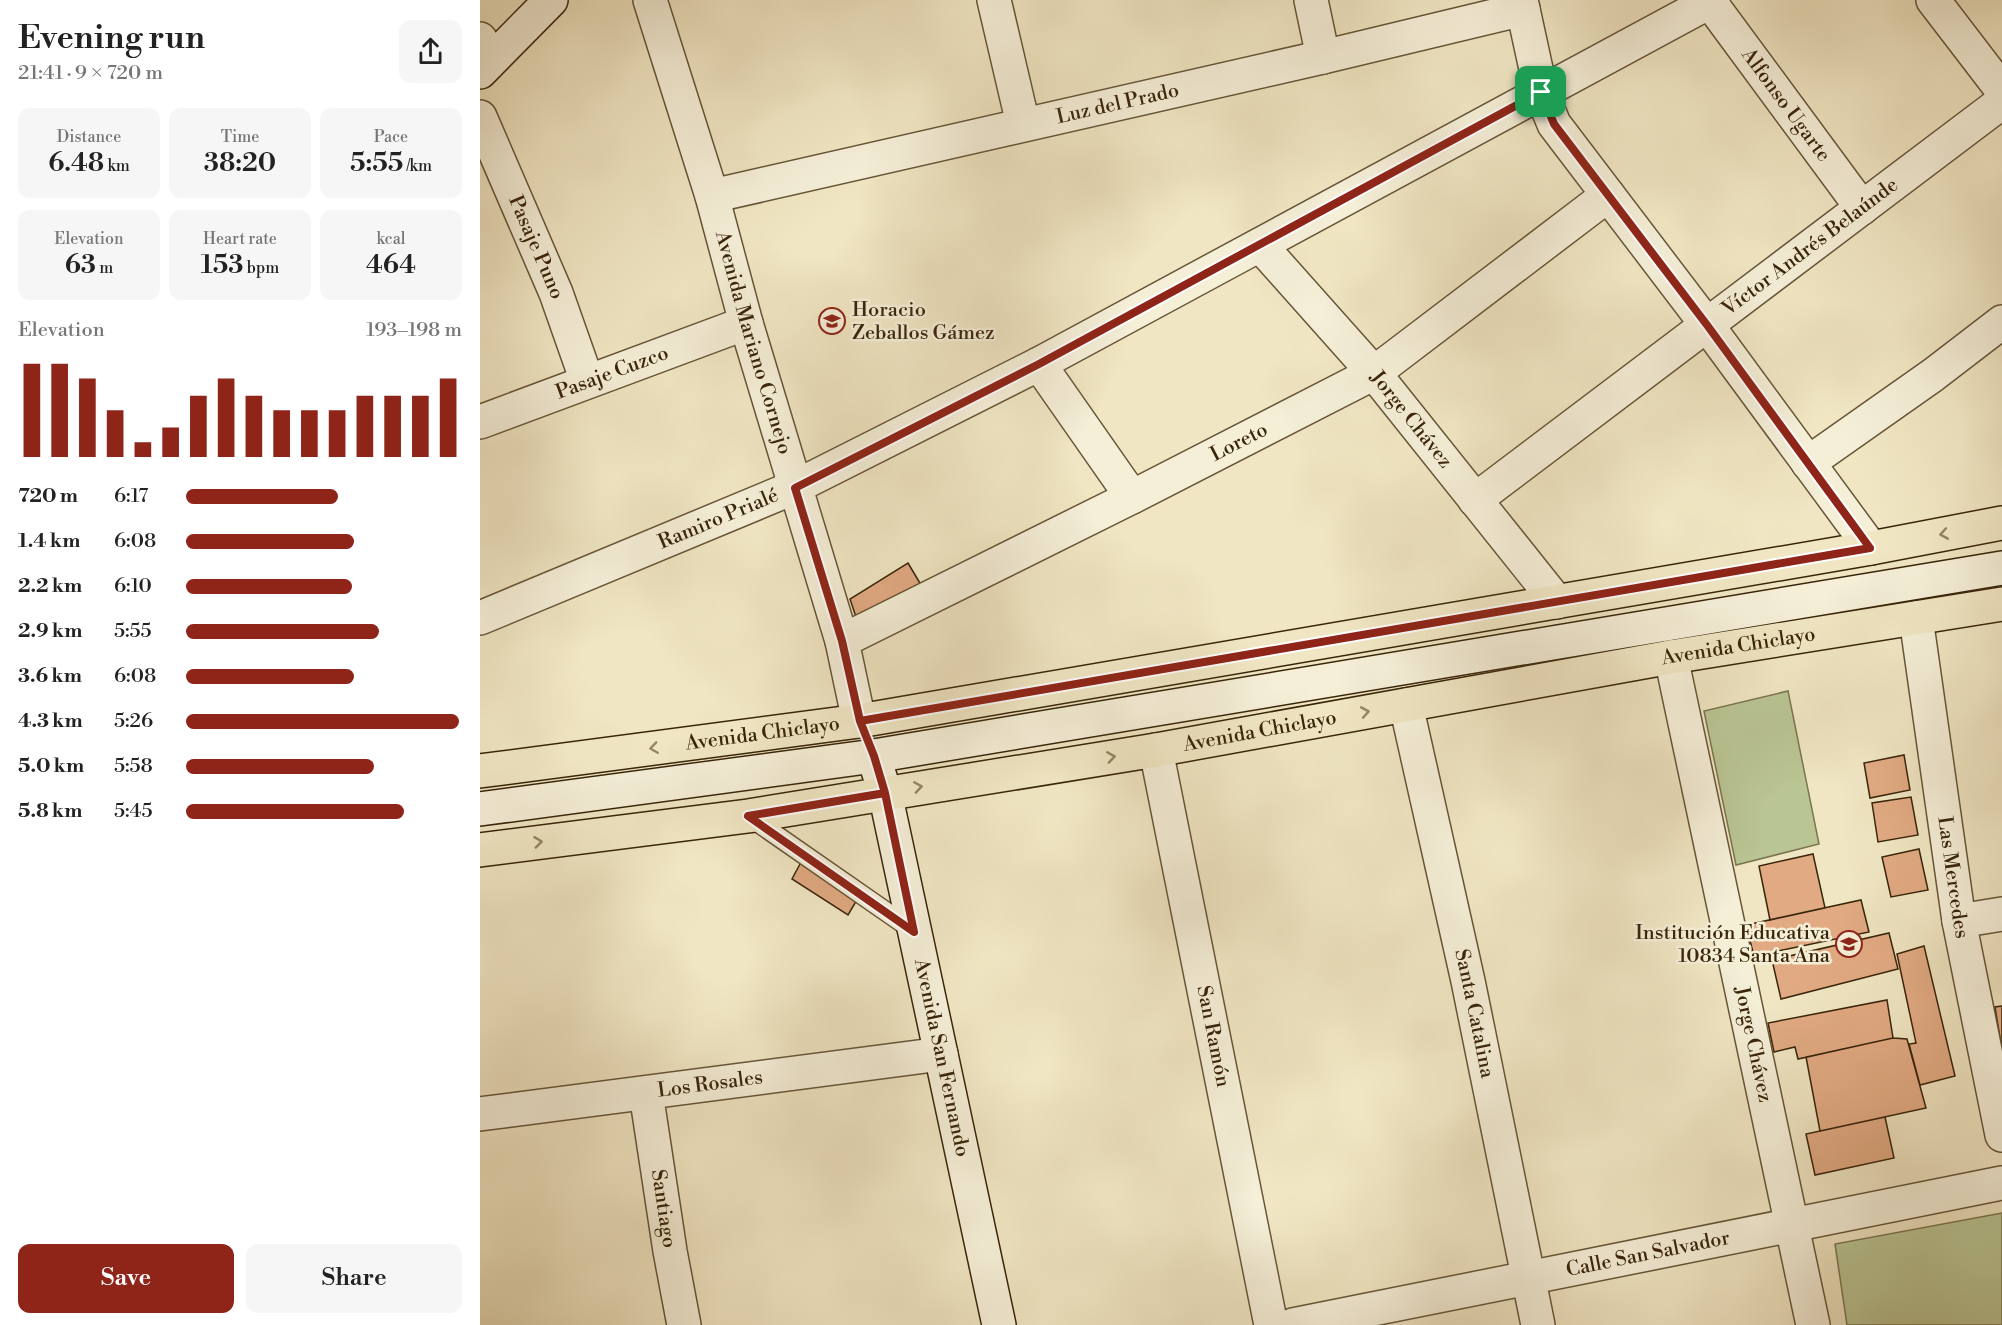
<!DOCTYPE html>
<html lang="en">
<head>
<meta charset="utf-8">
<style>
  :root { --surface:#fff; --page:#f6f6f6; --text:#222; --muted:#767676; --accent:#8f2418 }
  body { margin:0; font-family:"Libre Bodoni",serif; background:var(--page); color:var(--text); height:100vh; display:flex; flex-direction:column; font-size:22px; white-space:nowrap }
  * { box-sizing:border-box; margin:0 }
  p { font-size:20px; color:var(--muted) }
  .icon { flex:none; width:33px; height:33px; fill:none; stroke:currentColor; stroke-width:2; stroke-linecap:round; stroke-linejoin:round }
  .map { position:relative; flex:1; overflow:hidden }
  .drawer { display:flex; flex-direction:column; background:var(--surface); width:480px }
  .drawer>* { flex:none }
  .pin { position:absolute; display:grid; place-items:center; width:51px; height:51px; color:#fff; margin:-26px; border-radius:12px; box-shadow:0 3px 9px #0006 }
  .round { display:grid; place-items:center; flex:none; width:63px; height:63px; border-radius:12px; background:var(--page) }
  .summary { display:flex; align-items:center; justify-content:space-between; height:102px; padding:0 18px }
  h1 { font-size:33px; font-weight:600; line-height:45px }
  .stats { display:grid; grid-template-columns:repeat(3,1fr); gap:9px; height:102px; padding:6px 18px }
  .stats div { display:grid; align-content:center; border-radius:12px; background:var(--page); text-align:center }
  .stats b { font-size:26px; font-weight:600 }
  .stats small { font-size:16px; font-weight:400 }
  .stats p { font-size:16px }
  .chart { height:168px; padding:12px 18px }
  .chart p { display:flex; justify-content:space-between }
  .chart svg { width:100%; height:108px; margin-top:6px; stroke:var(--accent); stroke-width:6 }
  .cta { display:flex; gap:12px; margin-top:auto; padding:12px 18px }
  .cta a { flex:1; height:69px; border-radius:12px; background:var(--accent); color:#fff; font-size:24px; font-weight:600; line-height:69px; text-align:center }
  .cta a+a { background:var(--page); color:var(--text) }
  ul { padding:0 18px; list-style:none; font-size:20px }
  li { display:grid; grid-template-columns:96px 72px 1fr; align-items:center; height:45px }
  li i { height:15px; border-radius:8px; background:var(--accent) }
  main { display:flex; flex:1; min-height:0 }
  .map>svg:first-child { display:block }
</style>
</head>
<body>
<main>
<section class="drawer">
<div class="summary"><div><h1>Evening run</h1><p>21:41 · 9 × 720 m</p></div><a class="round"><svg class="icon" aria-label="share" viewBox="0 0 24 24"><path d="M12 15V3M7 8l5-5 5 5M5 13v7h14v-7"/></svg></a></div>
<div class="stats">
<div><p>Distance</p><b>6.48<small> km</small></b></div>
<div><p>Time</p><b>38:20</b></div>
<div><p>Pace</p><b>5:55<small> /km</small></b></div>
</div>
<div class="stats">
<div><p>Elevation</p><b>63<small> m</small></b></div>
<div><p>Heart rate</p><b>153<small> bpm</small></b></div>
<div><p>kcal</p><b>464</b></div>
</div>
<div class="chart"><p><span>Elevation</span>193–198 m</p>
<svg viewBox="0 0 160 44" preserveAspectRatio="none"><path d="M5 44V6M15 44V6M25 44V12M35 44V25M45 44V38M55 44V32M65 44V19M75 44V12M85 44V19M95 44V25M105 44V25M115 44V25M125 44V19M135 44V19M145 44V19M155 44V12"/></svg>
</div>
<ul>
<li><b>720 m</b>6:17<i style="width:55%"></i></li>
<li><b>1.4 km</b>6:08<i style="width:61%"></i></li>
<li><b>2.2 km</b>6:10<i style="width:60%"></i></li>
<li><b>2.9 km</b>5:55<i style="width:70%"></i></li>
<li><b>3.6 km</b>6:08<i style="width:61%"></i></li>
<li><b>4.3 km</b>5:26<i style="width:99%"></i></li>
<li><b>5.0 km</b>5:58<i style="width:68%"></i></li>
<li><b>5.8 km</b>5:45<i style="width:79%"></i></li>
</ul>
<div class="cta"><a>Save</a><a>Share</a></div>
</section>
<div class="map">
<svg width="1522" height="1325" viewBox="0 0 1522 1325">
  <rect width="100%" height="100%" fill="#f0e6c3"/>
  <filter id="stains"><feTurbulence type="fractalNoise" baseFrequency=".00333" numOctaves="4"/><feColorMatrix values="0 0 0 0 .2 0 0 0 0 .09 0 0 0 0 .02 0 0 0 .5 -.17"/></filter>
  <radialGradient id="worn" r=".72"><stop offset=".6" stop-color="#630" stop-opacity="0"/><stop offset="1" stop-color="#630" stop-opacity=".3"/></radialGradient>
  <!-- green -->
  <path fill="#bac594" stroke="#7a754f" stroke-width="1.5" d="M1308,691L1339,844L1256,865L1224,711Z
    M1522,1213V1325H1367L1355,1244Z"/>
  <!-- building -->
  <path fill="#e1aa83" stroke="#39250a" stroke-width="1.5" d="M428,563L444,590L378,623L370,599Z
    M1424,755L1430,790L1390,798L1384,763Z
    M1431,797L1438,835L1398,842L1392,803Z
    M1439,849L1448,890L1411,897L1402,857Z
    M327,851L384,888L368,915L312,879Z
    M1333,854L1345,908L1290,920L1279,866Z
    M1381,900L1389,932L1274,956L1266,925Z
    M1409,933L1418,969L1301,999L1292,960Z
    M1444,946L1475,1076L1440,1085L1429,1044L1436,1043L1417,954Z
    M1407,1000L1413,1038L1318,1059L1315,1047L1294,1052L1288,1023Z
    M1522,1006V1051L1515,1007Z
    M1413,1038L1427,1039L1446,1108L1340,1131L1326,1057Z
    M1405,1117L1414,1158L1335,1175L1326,1134Z"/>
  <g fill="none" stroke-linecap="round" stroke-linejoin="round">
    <defs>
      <path id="lane" d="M270,817L434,931"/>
      <g id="street">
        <path id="s1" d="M170,0L232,196L266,323L362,641L379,721"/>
        <path d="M514,0L543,124"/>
        <path d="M831,0L843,57"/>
        <path d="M1041,0L1061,92L1074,124L1227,325L1391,548"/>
        <path d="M1453,0L1522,90"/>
        <path id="s2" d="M1230,2L1382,208"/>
        <path d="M0,39L13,58"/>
        <path id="s3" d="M0,117L76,293L107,381"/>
        <path id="s4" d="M232,196L843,57L1043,9"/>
        <path id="s5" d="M780,245L894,373L1077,602"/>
        <path d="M559,364L652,497"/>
        <path id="s6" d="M0,422L266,323"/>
        <path d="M1328,463L1453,375L1522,322"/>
        <path id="s7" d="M995,500L1522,102"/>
        <path id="s8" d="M0,618L315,487L559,364L1233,0"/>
        <path id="s9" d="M1436,618L1479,921L1522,1135"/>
        <path id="s10" d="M362,641L652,497L894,373L1128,195"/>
        <path id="s11" d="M1191,657L1333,1325"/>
        <path id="s12" d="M926,705L988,981L1058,1325"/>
        <path id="s13" d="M676,750L791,1325"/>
        <path d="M1479,921L1522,914"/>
        <path id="s14" d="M166,1093L190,1251L204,1325"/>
        <path id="s15" d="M0,1114L461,1054"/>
        <path id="s16" d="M813,1325L1522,1183"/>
      </g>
      <g id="secondary">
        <path d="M0,72L71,0"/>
        <path id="s17" d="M397,767L405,793L519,1325"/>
        <path d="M0,809L394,756L1522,568"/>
      </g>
      <g id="primary">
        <path id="s18" d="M0,771L379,721L1391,548L1522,523"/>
        <path id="s19" d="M0,850L268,816L676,750L1191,657L1522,604"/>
      </g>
    </defs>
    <!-- lane casing -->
    <use href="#lane" stroke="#675538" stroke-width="21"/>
    <!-- street casing -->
    <use href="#street" stroke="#675538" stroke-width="36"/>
    <!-- secondary casing -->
    <use href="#secondary" stroke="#39250a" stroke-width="36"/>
    <!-- primary casing -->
    <use href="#primary" stroke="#39250a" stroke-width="36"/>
    <!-- lane -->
    <use href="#lane" stroke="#f5efd8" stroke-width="18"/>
    <!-- street -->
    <use href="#street" stroke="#f5efd8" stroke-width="33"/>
    <!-- secondary -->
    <use href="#secondary" stroke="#f5efd8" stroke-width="33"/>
    <!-- primary -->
    <use href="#primary" stroke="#f0e6c3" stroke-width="33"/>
  </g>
  <!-- one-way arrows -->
  <defs><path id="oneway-chevron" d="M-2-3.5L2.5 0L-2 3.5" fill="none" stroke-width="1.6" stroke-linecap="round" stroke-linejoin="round" transform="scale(1.5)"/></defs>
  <g stroke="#948666">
    <use href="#oneway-chevron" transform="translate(1464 534) rotate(170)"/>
    <use href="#oneway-chevron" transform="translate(885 712) rotate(-10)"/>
    <use href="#oneway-chevron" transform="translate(174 748) rotate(172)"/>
    <use href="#oneway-chevron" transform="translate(631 757) rotate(-9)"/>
    <use href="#oneway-chevron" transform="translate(438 787) rotate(-9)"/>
    <use href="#oneway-chevron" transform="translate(58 842) rotate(-7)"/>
  </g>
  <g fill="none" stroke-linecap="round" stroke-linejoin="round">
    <defs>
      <path id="route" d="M1061,92L559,364L315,488L362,641L380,721L394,756L405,793L434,932L268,816L405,793L394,756L380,721L1390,548L1227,325L1074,124L1061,92"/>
    </defs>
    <!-- route casing -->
    <use href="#route" stroke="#fff" stroke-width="12"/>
    <!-- route -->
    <use href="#route" stroke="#8f2418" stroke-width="8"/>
  </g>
  <!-- icons -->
  <defs>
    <symbol id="school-ring" viewBox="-11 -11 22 22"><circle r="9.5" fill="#f5efd8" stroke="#8f2418" stroke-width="1.5"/><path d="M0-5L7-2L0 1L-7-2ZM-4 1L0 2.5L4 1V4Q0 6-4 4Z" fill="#8f2418"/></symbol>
  </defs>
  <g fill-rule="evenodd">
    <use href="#school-ring" x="337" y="306" width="30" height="30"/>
    <use href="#school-ring" x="1354" y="929" width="30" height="30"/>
  </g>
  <g text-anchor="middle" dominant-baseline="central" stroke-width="5" stroke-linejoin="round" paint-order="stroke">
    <!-- street labels -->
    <g font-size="20" fill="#39250a" stroke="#f5efd8">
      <text stroke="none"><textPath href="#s4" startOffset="416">Luz del Prado</textPath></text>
      <text stroke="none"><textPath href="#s2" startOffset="128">Alfonso Ugarte</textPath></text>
      <text stroke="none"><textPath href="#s7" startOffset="420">Víctor Andrés Belaúnde</textPath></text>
      <text stroke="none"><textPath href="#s3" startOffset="142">Pasaje Puno</textPath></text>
      <text stroke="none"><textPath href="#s1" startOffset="358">Avenida Mariano Cornejo</textPath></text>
      <text stroke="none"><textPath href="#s6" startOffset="141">Pasaje Cuzco</textPath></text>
      <text stroke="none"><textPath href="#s5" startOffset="231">Jorge Chávez</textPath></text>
      <text stroke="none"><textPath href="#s10" startOffset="444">Loreto</textPath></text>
      <text stroke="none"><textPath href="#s8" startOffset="258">Ramiro Prialé</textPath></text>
      <text stroke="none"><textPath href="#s19" startOffset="1275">Avenida Chiclayo</textPath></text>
      <text stroke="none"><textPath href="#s19" startOffset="789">Avenida Chiclayo</textPath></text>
      <text stroke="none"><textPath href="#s18" startOffset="285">Avenida Chiclayo</textPath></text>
      <text stroke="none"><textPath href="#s9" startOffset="262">Las Mercedes</textPath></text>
      <text stroke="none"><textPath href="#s12" startOffset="316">Santa Catalina</textPath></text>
      <text stroke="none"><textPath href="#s13" startOffset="292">San Ramón</textPath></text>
      <text stroke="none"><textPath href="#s11" startOffset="396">Jorge Chávez</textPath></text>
      <text stroke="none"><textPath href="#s17" startOffset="298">Avenida San Fernando</textPath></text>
      <text stroke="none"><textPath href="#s15" startOffset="232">Los Rosales</textPath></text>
      <text stroke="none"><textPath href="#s14" startOffset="117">Santiago</textPath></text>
      <text stroke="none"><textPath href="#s16" startOffset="362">Calle San Salvador</textPath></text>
    </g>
    <!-- poi labels -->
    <g font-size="20" fill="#39250a" stroke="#f5efd8" text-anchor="start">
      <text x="372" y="310">Horacio<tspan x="372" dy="23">Zeballos Gámez</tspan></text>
      <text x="1350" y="933" text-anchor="end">Institución Educativa<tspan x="1350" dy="23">10834 Santa Ana</tspan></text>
    </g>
  </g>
  <rect width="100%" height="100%" filter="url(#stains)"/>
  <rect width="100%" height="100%" fill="url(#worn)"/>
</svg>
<div class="pin" style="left:1061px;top:92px;background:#1e9e55"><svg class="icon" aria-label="arrive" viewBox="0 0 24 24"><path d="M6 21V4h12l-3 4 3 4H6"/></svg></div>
</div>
</main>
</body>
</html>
